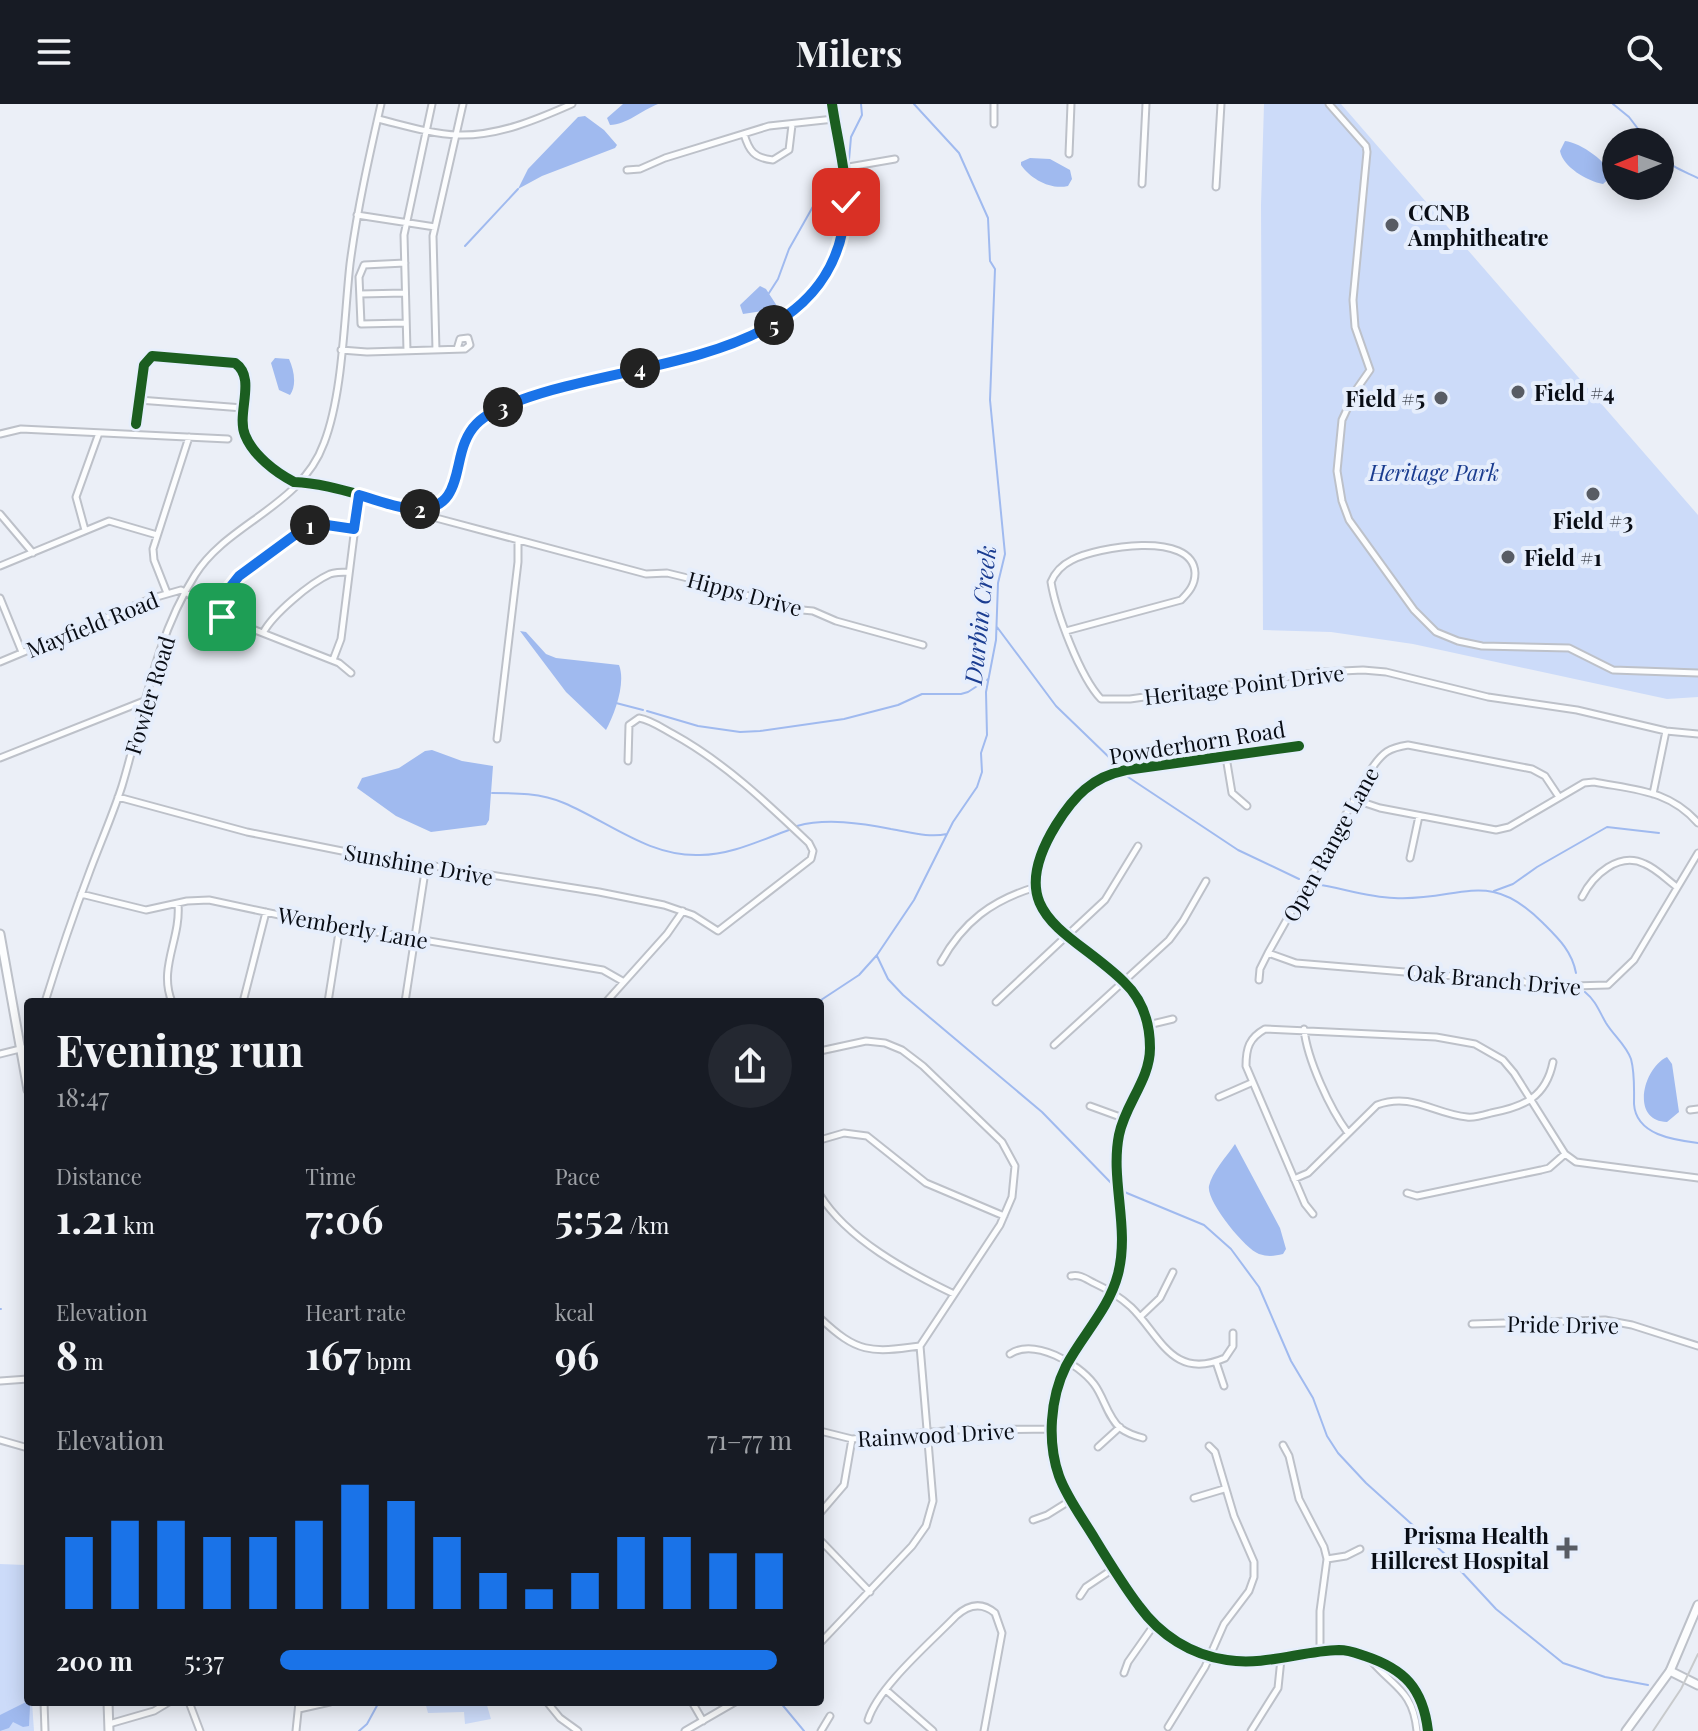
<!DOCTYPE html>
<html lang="en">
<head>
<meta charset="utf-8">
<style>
  :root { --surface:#171b24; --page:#242831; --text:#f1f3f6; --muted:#9ea1a6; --accent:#1a73e8 }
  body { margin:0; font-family:"Playfair Display",serif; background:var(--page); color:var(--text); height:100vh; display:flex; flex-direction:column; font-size:30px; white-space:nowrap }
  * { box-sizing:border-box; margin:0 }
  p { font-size:26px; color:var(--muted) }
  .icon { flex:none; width:44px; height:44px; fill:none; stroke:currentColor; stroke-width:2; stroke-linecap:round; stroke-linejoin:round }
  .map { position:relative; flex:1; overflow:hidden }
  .sheet { position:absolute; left:24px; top:894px; width:800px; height:708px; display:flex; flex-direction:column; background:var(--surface); border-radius:8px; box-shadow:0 4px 20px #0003 }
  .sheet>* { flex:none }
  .needle { width:52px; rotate:269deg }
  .buttons { position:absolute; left:1602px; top:24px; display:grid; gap:16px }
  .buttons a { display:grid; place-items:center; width:72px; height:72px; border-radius:50%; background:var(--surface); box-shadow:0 4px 20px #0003; font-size:40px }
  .pin { position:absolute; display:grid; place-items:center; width:68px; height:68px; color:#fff; margin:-34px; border-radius:16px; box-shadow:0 4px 12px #0006 }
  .km { position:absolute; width:40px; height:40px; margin:-20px; border-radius:50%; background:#222; color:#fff; font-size:22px; line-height:40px; text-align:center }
  .round { display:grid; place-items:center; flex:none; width:84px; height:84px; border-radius:42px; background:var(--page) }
  .headline { display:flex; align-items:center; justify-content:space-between; height:136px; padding:0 32px }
  h1 { font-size:44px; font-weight:700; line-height:60px }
  .stats { display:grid; grid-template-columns:repeat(3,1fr); gap:12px; height:136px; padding:8px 32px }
  .stats div { display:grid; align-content:center }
  .stats b { font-size:40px; font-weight:700 }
  .stats small { font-size:22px; font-weight:400 }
  .stats p { font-size:22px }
  .chart { height:224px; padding:16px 32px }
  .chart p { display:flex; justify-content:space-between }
  .chart svg { width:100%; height:144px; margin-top:8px; stroke:var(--accent); stroke-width:6 }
  ul { padding:0 32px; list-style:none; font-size:26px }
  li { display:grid; grid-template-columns:128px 96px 1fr; align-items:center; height:60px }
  li i { height:20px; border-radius:10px; background:var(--accent) }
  header { display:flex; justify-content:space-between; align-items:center; height:104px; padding:0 32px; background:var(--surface); font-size:36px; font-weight:700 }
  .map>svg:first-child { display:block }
</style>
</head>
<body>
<header><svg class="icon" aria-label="menu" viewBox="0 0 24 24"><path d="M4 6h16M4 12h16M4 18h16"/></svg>Milers<svg class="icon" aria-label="search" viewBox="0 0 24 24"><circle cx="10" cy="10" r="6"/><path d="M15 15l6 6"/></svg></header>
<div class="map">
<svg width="1698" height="1627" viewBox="0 0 1698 1627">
  <rect width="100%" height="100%" fill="#ebeff7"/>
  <!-- green -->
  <path fill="#ccdbf9" d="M1264,0H1341L1698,411V593L1667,595L1413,540L1331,528L1263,526L1261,101Z
    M0,1460L25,1461L28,1598H32L34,1627H0Z
    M425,1598H486L491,1615L465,1620L464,1608L428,1609Z"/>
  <!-- water -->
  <path fill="#a0baef" d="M623,0H658C642,6 626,21 610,21L607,14Z
    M585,12L604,26L617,41L615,44L542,72L518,85L528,65L578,13Z
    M1565,37C1581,39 1609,58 1611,73L1603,80C1587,77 1563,63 1560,47Z
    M1030,54L1050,55L1070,66L1072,75L1068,82C1050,86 1031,75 1021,61V58Z
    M760,182L766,185L777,202L775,205L743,210L740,201Z
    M275,254L289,255C294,266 297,281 290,291L279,286L271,259Z
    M520,527L526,528L546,550L556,554L619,561C626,579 615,609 606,626L566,588Z
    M432,646L462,657L493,662L489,716L486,721L431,728L396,712L357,684L362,674L399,664L425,647Z
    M1667,953L1672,960L1679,1008L1667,1018C1630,1017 1643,964 1667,953Z
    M1235,1040L1280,1124L1286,1145L1283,1150C1275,1152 1268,1153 1259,1150C1245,1145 1206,1097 1209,1082C1212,1068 1227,1052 1235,1040Z
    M26,1598L30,1602L29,1622L23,1623L13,1618L9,1624L0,1627V1611Z"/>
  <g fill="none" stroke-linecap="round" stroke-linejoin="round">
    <!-- stream -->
    <path stroke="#a0baef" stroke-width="2" d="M1613,0L1629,13L1648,38
      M1660,49C1669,63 1684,67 1698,74
      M849,56L851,33L862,11L861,0
      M465,142L518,85
      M769,189L778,175L789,145L833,67
      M997,523L1056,602L1115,659
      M616,599L643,606
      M647,607L698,622L740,628L760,627L844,615L898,601L922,590H961L968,588L988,575
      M1128,673L1238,746L1299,775
      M492,689C516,689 541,689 564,699C609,718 649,753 700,751C731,751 761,736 789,726
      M797,722C826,714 861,719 891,725C910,728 928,734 947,730
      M1315,780C1342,784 1367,793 1394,794C1460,798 1487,762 1543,819C1558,834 1572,847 1576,869
      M1494,787L1513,780L1537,763L1607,723L1659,729
      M877,852L888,875L903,891L1042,1008L1115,1083
      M1585,888C1596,897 1599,907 1606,919C1614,932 1626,941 1631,955C1635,970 1634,985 1634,1000C1636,1031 1674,1036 1698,1039
      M818,898L859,871L877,851L914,796L953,718L977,683L982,668L981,649L987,631L986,588L996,536L998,479L1005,450L990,296L995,165L990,157L988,114L959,49L914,0
      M1122,1087L1204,1121L1231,1145L1259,1183L1291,1257L1313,1294L1327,1332L1338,1349L1366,1379L1446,1451L1496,1505L1563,1559L1605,1573L1648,1581
      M0,1205H1
      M780,1598L804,1627
      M359,1627L367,1620L379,1598"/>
    <defs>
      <path id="street" d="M994,0V20
        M1329,0L1366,42L1367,48L1353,196L1355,223L1370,266L1356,286L1342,316L1337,367L1342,397L1349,416L1414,506L1436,528L1458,537L1482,542L1569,544L1613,566L1698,569
        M378,15C403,21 431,30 458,31C498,32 536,16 572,0
        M744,30C749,47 754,54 773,56L789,46L792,21
        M1069,50L1071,0
        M843,64L895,55
        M627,66L640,65L665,54L769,22L834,15
        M1142,80L1146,0
        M1216,83L1221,0
        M357,111L435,123
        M405,159L364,161L359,173L361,220L406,219
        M360,190L405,189
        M341,246L367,248L465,245L470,241L468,234L460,235L457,245
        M436,246L433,132L463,0
        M407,247L404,131L432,0
        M139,296L243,304
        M136,320L144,261L152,252L235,259C257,274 236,309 245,331C253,351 275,368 294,378C324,379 355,390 383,397C396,401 411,407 425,405C473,396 444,332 495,307C555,278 623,269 687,253C711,247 735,242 757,231C804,208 841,162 846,108C848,73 837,35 832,0
        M0,330L21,325L228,335
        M421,405L436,414L646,470L667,469L700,477L791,505L813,507L836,517L923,541
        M0,410L33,449
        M85,426L76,393L99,329
        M0,462L109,417L157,431
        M167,489L154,456L153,445L189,333
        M0,494L22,548
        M212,506L239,472L307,422L320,420L354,425
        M1066,527L1181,496C1189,488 1195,481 1195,469C1193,426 1096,443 1072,456C1062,461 1055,468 1051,478C1056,508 1080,573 1101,595H1130L1321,568L1363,566L1386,568L1488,593L1577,606L1666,627L1698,630
        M263,529C273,510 310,479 330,470C336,468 343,468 349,468
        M333,556L341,535L359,391
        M0,558L153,494L181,486L202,497L222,513L339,559L351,569
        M497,635L518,458V436
        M1299,642L1126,666C1092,673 1074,692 1056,721C1000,812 1071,826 1124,878C1142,895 1150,919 1150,944C1150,976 1125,1000 1119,1031C1110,1076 1130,1124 1118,1170C1109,1205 1083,1230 1066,1262C1050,1294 1047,1338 1059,1372C1067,1394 1083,1415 1095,1435C1109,1458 1123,1481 1139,1502C1160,1531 1191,1551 1227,1556C1265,1562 1301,1547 1339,1546C1349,1546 1356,1549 1365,1552C1404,1565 1423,1584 1428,1627
        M1226,653L1232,689L1247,702
        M0,654L144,597
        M1653,690L1666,627
        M118,693L247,728L352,749L599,788L664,801L693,811L718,827L811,755L813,747L809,739C767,699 724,658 673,630C662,624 651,616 639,614L629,621L628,657
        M1356,696L1380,704L1496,726L1509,723L1584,679L1594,678C1636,686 1669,686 1698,719
        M1410,754L1419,712
        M81,790L146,806L187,797L209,796L298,815L603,866L624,878
        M1582,793C1593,771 1619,747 1645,760C1657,765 1667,776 1677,783
        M1268,849L1296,859L1573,882L1608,881L1634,856L1698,749
        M941,858C963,818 992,796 1036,783
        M1259,876L1260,865L1268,849L1372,664C1383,648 1389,644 1408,641L1532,665L1545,672L1559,693
        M45,898C58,856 72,814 88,772C99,742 112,713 122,682C143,612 155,534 195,471C227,419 301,403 324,339C343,290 344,214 350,160C357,106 369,53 381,0
        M172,898C158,864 181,835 178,800
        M243,898L266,808
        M328,898L340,822
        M405,898L426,761
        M606,898L667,830L683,807
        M996,898L1105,796L1138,742
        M1148,921L1173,915
        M1304,925C1307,955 1330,1005 1348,1029
        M1054,941L1169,836L1183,817L1206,777
        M820,947L866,937L885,939L902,946L923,962L1002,1038L1015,1062L1012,1093L1000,1121L920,1242L933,1397L926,1422L912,1442L820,1539
        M0,950L28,943
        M1219,993L1251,979
        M1090,1002L1123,1014
        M1690,1006L1698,1005
        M820,1036L844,1029L867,1032L926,1079L1004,1112
        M1294,1075L1308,1069L1377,1001C1412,988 1434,1010 1467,1013C1475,1014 1484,1011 1491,1009C1524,1003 1546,993 1553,958
        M1407,1089L1417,1092L1541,1066L1549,1064L1565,1050
        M820,1091C847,1135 908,1168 954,1190
        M1313,1110L1305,1100L1246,962C1246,944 1249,934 1265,925L1436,933L1475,940L1503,956L1514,969L1565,1050L1576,1058L1698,1074
        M1071,1172C1080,1170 1086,1175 1094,1179C1107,1185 1120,1193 1131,1203C1160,1231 1172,1277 1225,1254L1233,1242V1229
        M1140,1213L1160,1194L1173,1168
        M820,1214C857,1249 870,1249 920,1242
        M1472,1220L1605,1216L1632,1221L1698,1242
        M1010,1250C1034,1234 1078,1259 1094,1280C1104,1293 1107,1312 1120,1324C1127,1329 1135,1332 1143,1334
        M1216,1258L1224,1282
        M0,1277L28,1275
        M820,1327L852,1335L956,1326L1052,1325
        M0,1336L28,1344
        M1283,1341L1289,1352L1299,1395L1324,1443L1327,1455L1320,1507V1548
        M1098,1343L1120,1323
        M1194,1394L1224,1385
        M820,1409L844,1381L852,1335
        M1033,1416L1047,1411L1071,1396
        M820,1436L870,1488
        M1327,1455L1346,1452L1360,1445
        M1080,1492L1086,1483L1113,1465
        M1369,1554C1392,1583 1413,1585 1417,1627
        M1124,1569L1128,1558L1154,1521
        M886,1586L933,1627
        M44,1598L45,1627
        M189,1598L200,1627
        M547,1598L560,1614L578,1627
        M692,1598L703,1617
        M299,1605L330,1598
        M868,1616C878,1583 931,1538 956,1512C969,1500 982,1498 995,1509L1002,1529L984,1627
        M109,1620L154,1607L169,1598
        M1168,1623L1205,1563L1224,1520L1249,1487L1254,1473V1458L1234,1412L1215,1348L1209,1342
        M296,1627L299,1598
        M685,1627L735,1598
        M821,1627L830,1612
        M1251,1627L1278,1584L1281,1555"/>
      <path id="secondary" d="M0,830L28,986
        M1670,1567L1698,1581
        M108,1598L109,1627"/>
      <path id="primary" d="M1626,1627L1670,1567L1698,1501"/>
    </defs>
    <!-- street casing -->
    <use href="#street" stroke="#bdc1c9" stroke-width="9"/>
    <!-- secondary casing -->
    <use href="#secondary" stroke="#bdc1c9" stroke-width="11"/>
    <!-- primary casing -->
    <use href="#primary" stroke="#bdc1c9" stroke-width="11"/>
    <!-- street -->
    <use href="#street" stroke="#fcfdfe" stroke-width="5"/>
    <!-- secondary -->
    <use href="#secondary" stroke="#fcfdfe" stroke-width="7"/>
    <!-- primary -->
    <use href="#primary" stroke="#fcfdfe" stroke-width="7"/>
    <!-- rail -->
    <path stroke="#c8cacc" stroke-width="2" d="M1653,1627L1681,1585L1698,1550"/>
    <defs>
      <path id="cycleway" d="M136,320L144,261L152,252L235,259C257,274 236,309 245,331C253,351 275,368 294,378C324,379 355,390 383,397C396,401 411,407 425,405C473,396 444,332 495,307C555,278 623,269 687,253C711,247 735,242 757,231C804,208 841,162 846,108C848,73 837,35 832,0
        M1299,642L1126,666C1092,673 1074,692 1056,721C1000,812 1071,826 1124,878C1142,895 1150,919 1150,944C1150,976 1125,1000 1119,1031C1110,1076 1130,1124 1118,1170C1109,1205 1083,1230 1066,1262C1050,1294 1047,1338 1059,1372C1067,1394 1083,1415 1095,1435C1109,1458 1123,1481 1139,1502C1160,1531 1191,1551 1227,1556C1265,1562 1301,1547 1339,1546C1349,1546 1356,1549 1365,1552C1404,1565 1423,1584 1428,1627"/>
    </defs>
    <!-- cycleway casing -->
    <use href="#cycleway" stroke="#e6eefc" stroke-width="15"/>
    <!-- cycleway -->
    <use href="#cycleway" stroke="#1b5e20" stroke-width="10"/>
  </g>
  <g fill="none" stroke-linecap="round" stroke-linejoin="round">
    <defs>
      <path id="route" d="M222,513L212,506L239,472L307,422L320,420L354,425L359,391C377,396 398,405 418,405C460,405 454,364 465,338C471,323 480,315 493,308C608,249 839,275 846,98"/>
    </defs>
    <!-- route casing -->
    <use href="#route" stroke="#fff" stroke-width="16"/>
    <!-- route -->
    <use href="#route" stroke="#1a73e8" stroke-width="10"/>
  </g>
  <!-- markers -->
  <g fill="#585c64" stroke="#e6eefc" stroke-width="3">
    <circle cx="1392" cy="121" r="8"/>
    <circle cx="1518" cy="288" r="8"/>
    <circle cx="1441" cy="294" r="8"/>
    <circle cx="1593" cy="390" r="8"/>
    <circle cx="1508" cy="453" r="8"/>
    <path d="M1563 1432h8v8h8v8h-8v8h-8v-8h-8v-8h8z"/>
  </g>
  <g text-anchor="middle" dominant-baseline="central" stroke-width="8" stroke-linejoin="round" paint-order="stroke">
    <!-- poi labels -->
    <g font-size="22" font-weight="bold" fill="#090d15" stroke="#e6eefc" text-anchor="start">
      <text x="1408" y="108">CCNB<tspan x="1408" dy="25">Amphitheatre</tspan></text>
      <text x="1534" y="288">Field #4</text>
      <text x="1425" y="294" text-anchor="end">Field #5</text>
      <text x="1593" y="416" text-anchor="middle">Field #3</text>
      <text x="1524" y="453">Field #1</text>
      <text x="1549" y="1431" text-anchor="end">Prisma Health<tspan x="1549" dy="25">Hillcrest Hospital</tspan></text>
    </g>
    <!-- park labels -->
    <g font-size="22" font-style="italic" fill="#1a3c8f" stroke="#e6eefc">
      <text x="1434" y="368">Heritage Park</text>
    </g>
    <!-- street labels -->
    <g font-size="22" fill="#090d15" stroke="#e6eefc">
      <text transform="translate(745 489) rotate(15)">Hipps Drive</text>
      <text transform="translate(92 520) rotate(-22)">Mayfield Road</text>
      <text transform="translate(1244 580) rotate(-7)">Heritage Point Drive</text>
      <text transform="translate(149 591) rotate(-73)">Fowler Road</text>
      <text transform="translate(1197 638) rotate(-9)">Powderhorn Road</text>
      <text transform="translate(1330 740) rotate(-61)">Open Range Lane</text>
      <text transform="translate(419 760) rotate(10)">Sunshine Drive</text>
      <text transform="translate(353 823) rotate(10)">Wemberly Lane</text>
      <text transform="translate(1494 875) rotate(5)">Oak Branch Drive</text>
      <text transform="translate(1563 1220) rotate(1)">Pride Drive</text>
      <text transform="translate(936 1330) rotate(-3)">Rainwood Drive</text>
    </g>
    <!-- water labels -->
    <g font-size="24" font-style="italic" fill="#1b3d91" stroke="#e6eefc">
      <text transform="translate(979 511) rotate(-84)">Durbin Creek</text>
    </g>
  </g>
</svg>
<div class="buttons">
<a><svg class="needle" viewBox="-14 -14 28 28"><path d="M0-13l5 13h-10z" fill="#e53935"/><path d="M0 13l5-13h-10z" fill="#9ea1a6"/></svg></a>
</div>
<div class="pin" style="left:222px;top:513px;background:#1e9e55"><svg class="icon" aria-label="arrive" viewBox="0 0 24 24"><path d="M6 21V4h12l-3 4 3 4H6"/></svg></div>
<div class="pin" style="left:846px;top:98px;background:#d93025"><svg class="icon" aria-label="check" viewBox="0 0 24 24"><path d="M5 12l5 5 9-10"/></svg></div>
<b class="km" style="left:310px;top:421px">1</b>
<b class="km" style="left:420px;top:405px">2</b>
<b class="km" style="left:503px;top:303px">3</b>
<b class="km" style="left:640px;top:264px">4</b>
<b class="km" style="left:774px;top:221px">5</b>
<section class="sheet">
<div class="headline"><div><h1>Evening run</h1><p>18:47</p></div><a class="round"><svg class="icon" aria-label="share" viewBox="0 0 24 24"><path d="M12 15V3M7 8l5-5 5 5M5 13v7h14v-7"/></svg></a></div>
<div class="stats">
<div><p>Distance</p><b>1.21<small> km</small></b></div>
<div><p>Time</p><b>7:06</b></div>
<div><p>Pace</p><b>5:52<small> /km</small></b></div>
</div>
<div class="stats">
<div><p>Elevation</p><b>8<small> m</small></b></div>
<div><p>Heart rate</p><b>167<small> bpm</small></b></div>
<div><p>kcal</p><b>96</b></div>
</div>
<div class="chart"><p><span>Elevation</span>71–77 m</p>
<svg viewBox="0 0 160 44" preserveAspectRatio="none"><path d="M5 44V22M15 44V17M25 44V17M35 44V22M45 44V22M55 44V17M65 44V6M75 44V11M85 44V22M95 44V33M105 44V38M115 44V33M125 44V22M135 44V22M145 44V27M155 44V27"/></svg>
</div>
<ul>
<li><b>200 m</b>5:37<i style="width:97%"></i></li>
</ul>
</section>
</div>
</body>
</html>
